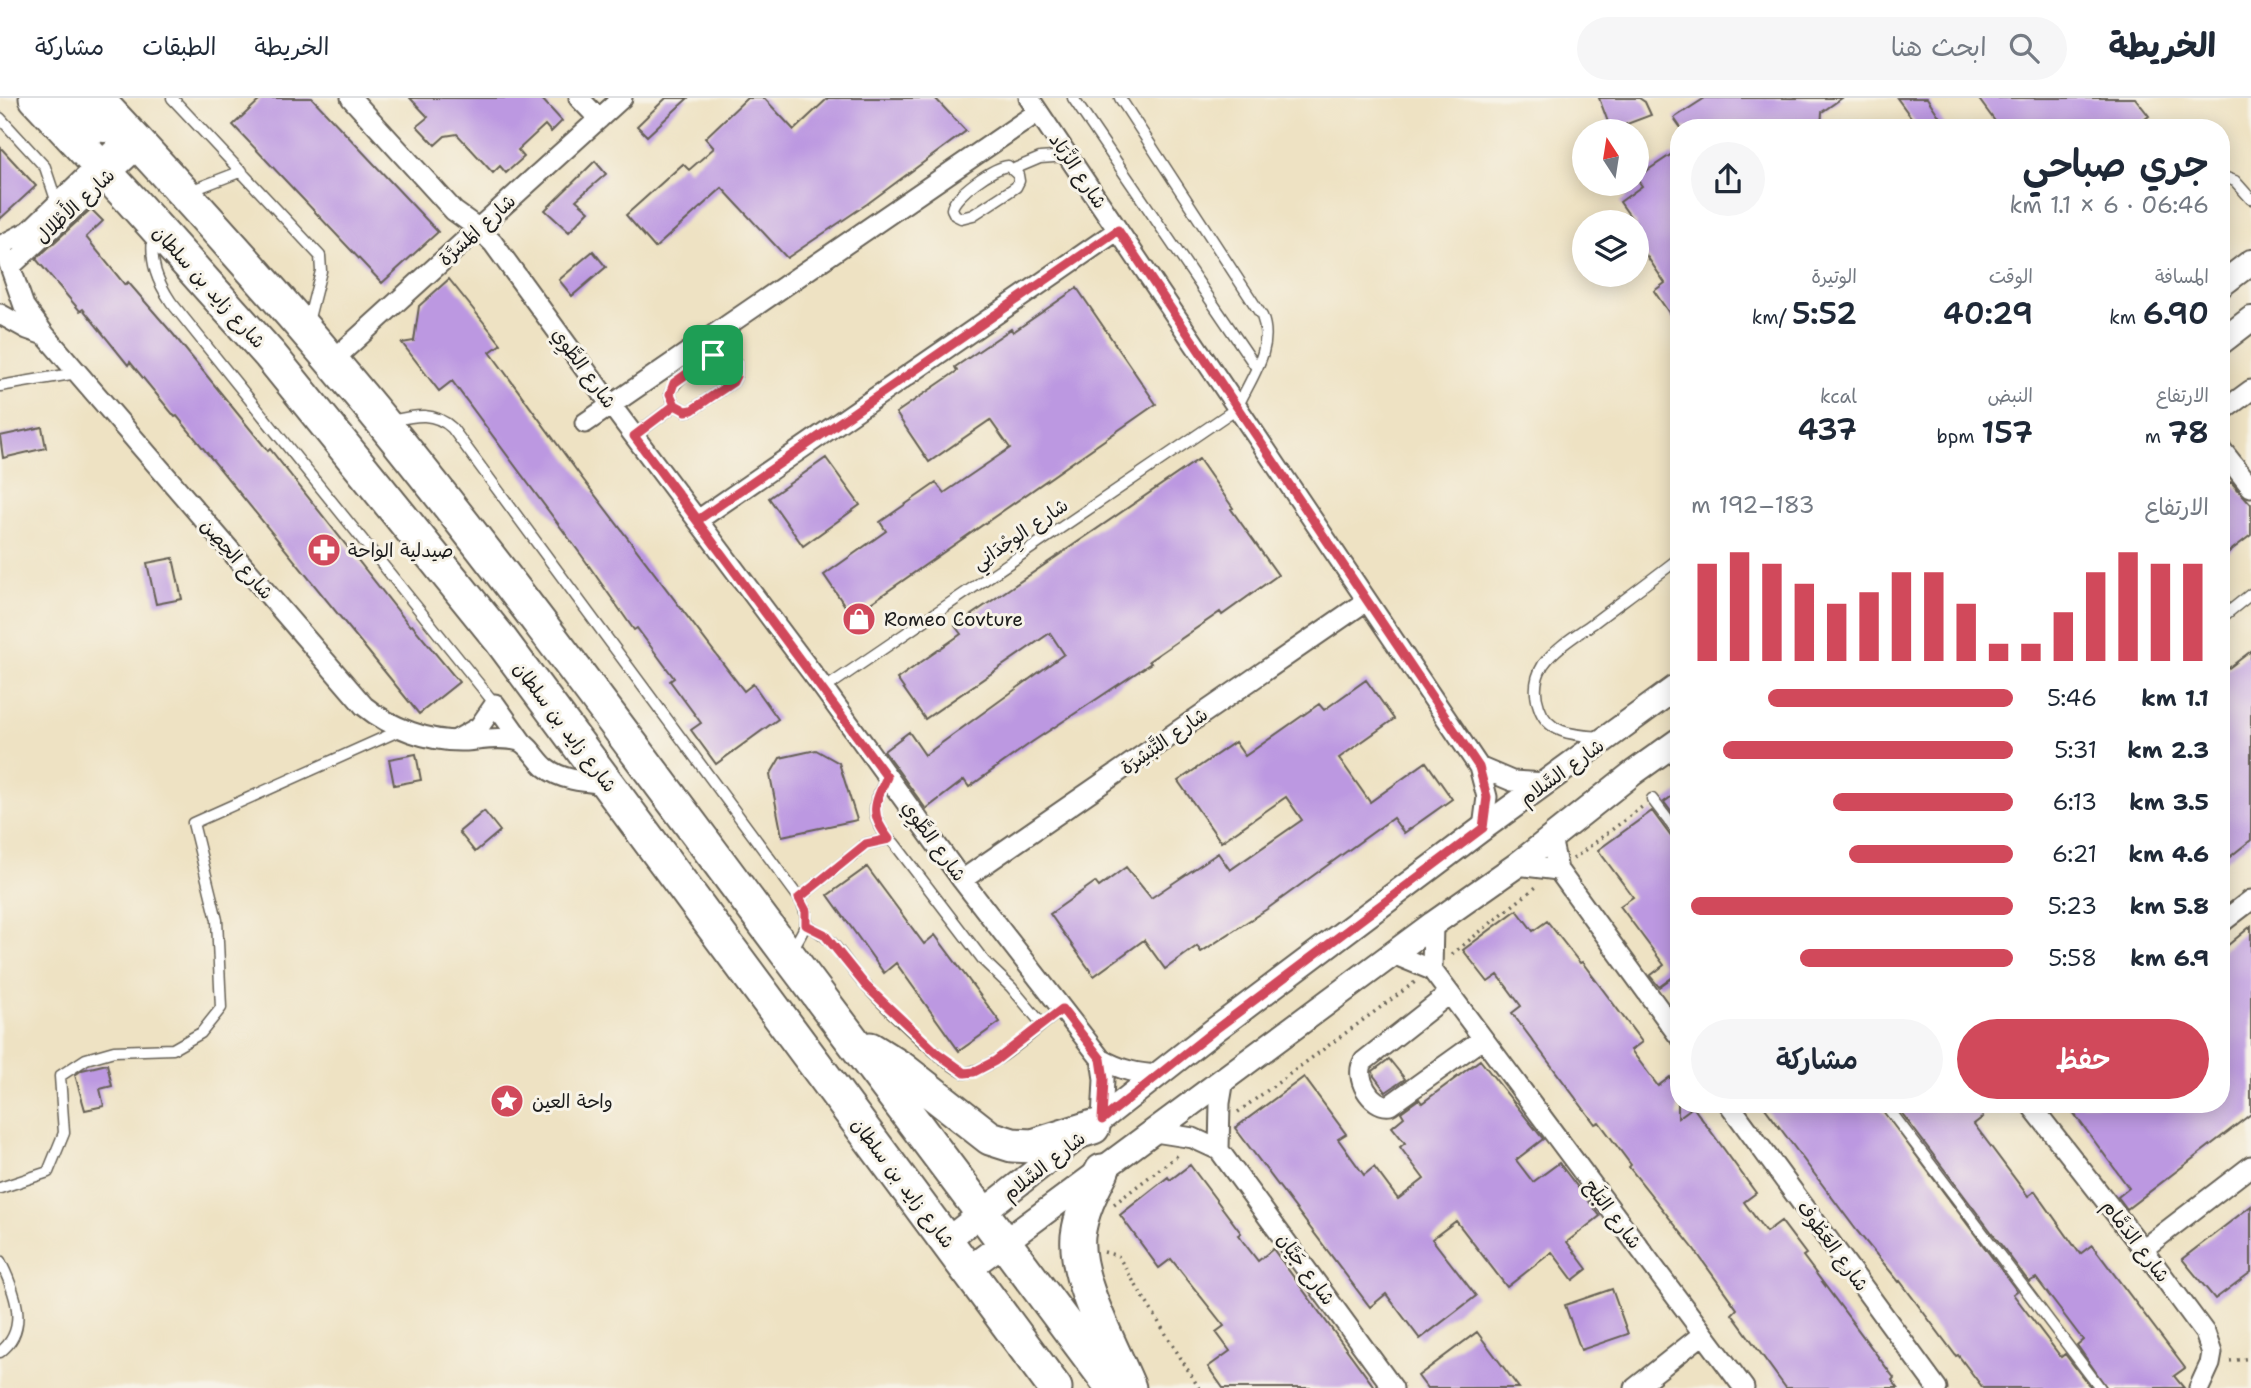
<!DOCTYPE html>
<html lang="ar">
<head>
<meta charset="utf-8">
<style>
  :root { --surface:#fff; --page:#f6f6f7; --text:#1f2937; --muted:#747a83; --line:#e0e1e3; --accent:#d1495b }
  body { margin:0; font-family:"Shantell Sans","Playpen Sans Arabic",sans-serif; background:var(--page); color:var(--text); direction:rtl; height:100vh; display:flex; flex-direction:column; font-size:26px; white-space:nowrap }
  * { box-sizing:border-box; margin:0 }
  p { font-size:23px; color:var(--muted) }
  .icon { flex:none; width:38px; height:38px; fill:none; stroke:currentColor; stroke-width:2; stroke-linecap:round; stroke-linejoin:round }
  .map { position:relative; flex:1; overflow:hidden; direction:ltr }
  .side { position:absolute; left:1670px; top:21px; width:560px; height:994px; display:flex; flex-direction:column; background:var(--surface); border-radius:28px; box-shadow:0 4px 18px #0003; direction:rtl }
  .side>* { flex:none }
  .needle { width:46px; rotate:348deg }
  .fabs { position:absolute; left:1572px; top:21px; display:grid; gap:14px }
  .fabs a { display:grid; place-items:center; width:77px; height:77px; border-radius:50%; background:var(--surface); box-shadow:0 4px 18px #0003; font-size:35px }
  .pin { position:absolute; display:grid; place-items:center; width:60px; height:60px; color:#fff; margin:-30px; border-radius:14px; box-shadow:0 4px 10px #0006 }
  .round { display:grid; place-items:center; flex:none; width:74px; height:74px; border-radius:37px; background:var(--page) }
  .headline { display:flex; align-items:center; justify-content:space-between; height:119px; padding:0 21px }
  h1 { font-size:38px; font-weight:600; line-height:52px }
  .figures { display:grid; grid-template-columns:repeat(3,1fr); gap:10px; height:119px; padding:7px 21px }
  .figures div { display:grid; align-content:center }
  .figures b { font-size:30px; font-weight:600 }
  .figures small { font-size:19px; font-weight:400 }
  .figures p { font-size:19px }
  .chart { height:196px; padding:14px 21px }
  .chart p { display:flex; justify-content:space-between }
  .chart svg { width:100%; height:126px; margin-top:7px; stroke:var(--accent); stroke-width:6 }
  .button { display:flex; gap:14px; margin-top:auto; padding:14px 21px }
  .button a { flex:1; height:80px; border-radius:42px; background:var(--accent); color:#fff; font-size:28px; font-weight:600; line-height:80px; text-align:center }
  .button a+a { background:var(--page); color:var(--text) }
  ul { padding:0 21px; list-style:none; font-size:23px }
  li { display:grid; grid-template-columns:112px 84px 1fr; align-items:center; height:52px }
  li i { height:18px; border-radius:9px; background:var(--accent) }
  header { display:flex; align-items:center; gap:42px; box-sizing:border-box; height:98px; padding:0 35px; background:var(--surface); border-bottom:2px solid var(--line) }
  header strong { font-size:33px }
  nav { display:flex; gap:38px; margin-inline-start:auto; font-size:24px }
  .search { width:490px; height:63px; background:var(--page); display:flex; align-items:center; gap:18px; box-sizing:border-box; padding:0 24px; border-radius:38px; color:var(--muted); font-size:26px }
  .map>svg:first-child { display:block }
</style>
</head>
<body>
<header>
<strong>الخريطة</strong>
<div class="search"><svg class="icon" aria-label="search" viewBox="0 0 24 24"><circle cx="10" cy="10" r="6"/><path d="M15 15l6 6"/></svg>ابحث هنا</div>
<nav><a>الخريطة</a><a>الطبقات</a><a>مشاركة</a></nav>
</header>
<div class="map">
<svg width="2251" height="1290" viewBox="0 0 2251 1290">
  <rect width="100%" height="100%" fill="#f7f3e8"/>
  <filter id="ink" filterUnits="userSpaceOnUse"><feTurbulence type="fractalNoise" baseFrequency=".0143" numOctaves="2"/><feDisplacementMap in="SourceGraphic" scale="14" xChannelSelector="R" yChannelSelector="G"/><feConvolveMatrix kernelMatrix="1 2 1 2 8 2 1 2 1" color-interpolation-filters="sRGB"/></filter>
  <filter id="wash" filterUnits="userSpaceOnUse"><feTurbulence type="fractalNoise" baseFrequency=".00686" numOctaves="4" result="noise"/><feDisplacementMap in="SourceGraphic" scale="28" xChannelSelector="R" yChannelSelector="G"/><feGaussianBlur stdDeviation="1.57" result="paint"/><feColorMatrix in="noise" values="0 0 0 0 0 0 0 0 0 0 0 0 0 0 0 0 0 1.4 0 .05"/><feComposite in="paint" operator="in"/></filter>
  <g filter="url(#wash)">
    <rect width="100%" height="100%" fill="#eee2c3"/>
    <g id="blocks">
      <!-- building -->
      <path fill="#bc98e1" d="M262,0H312L438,134L382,185L233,27Z
        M410,0H541L562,23L551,34L545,27L518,52L524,59L506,75L500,68L493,75L457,36L445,38L435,47L417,28L428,19Z
        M666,0H688L647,38L637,28Z
        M747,0H764L794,32L828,0H935L966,33L867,106L787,160L722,90L655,150L626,117L683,66L689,72L714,50L705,40Z
        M1599,0H1639L1645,4L1651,17L1611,32Z
        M1705,0H1842L1822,14L1821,30H1681L1674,20Z
        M1897,0H1927L1947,30H1919Z
        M1978,0H2135L2149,18L2133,30H2000Z
        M0,49L36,88L0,121Z
        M1672,56L1678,65V228L1654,193L1665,185L1636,142V124H1634L1620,104L1642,88L1636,80Z
        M595,63L606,76L576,102L589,113L569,134L545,112Z
        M91,111L103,123L86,139L125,187L128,184L173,236L268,353L270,351L410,528L412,527L459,584L419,616L177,318L175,319L130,264L128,267L83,211L80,213L36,161Z
        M593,153L606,169L572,198L559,182Z
        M449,181L501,246L490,254L582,380L744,593L753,586L778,621L716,666L691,632L701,625L670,583L674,580L637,530L634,532L582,458L452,283L439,293L402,245L414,243L419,208Z
        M1077,190L1156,306L852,518L824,477L886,433L880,424L936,385L944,395L1010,350L990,322L929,364L896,315L957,273L955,269L1011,231L1013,234Z
        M42,329L46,350L3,360L0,338Z
        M826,360L860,407L803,448L769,400Z
        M1199,361L1233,410L1231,411L1278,477L1222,517L1220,514L1149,563L1151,565L1032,644L969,689L964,682L926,711L884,653L909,634L925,657L1064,556L1050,535L925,621L897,581L961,536L955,528Z
        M2231,384L2251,406V437L2221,460V391Z
        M173,460L182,501L156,506L147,465Z
        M2251,553V742L2221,766V576Z
        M1366,582L1394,621L1339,660L1370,704L1426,664L1452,701L1404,735L1393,720L1267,811L1201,854L1197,848L1165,871L1144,842L1094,878L1050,816L1095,784L1099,789L1126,769L1151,800L1218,755L1230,772L1302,722L1286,699L1221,744L1178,683L1235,644L1245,658L1319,606L1324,612Z
        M816,652L839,665L857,722L782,738L770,677L780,660Z
        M416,656L421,682L394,687L389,661Z
        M1678,694V723L1664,704Z
        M484,713L500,733L475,754L459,734Z
        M1652,713L1672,740L1678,742V886L1673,879L1659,889L1650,878L1664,867L1620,808L1633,799L1598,752Z
        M867,769L924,846L935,837L1000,924L959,953L896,865L884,875L828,797Z
        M1517,812L1533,833L1547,823L1580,865L1582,864L1642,944L1631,952L1658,988L1670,979L1678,990V1020L1693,1009L1756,1095L1744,1104L1766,1134L1781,1123L1806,1156L1803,1158L1894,1280L1892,1282L1898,1290H1786L1732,1216L1737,1211L1694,1151L1629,1069L1631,1067L1599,1024L1595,1026L1512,915L1521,908L1498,877L1488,884L1463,852Z
        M2251,828V1016L2127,1111L2118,1099L2129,1090L2067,1006H2221V853Z
        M1389,961L1405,981L1386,994L1374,978L1373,973Z
        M1480,962L1543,1041L1516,1062L1533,1084L1559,1065L1600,1118L1567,1144L1587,1171L1573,1182L1552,1154L1507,1189L1456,1123L1432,1141L1476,1198L1420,1241L1386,1196L1370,1209L1235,1030L1304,979L1346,1036L1338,1041L1364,1077L1374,1069L1398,1101L1424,1081L1400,1049L1405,1045L1392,1029L1404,1019L1401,1014L1419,1001L1422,1005Z
        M107,966L112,988L100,991L104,1008L85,1012L75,977L82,972Z
        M1762,1006H1878L2017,1193L2013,1196L2061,1259L2065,1256L2091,1290H1983L1958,1257L1956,1258L1900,1183L1899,1184L1857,1133Z
        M1895,1006H1974L1983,1019L1974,1026L2028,1098L2035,1093L2080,1156L2092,1147L2185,1270L2174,1278L2184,1290H2107L2077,1247L2083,1242L2036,1180L2029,1184Z
        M1190,1067L1241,1135L1238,1137L1258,1163L1273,1151L1375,1290H1223L1208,1269L1230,1253L1216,1234L1224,1228L1171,1161L1159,1170L1120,1117L1168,1079L1170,1082Z
        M2251,1108V1174L2215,1201L2182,1161Z
        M1612,1191L1628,1236L1581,1252L1565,1207Z
        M1477,1234L1519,1290H1427L1418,1278Z"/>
    </g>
  </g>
  <g filter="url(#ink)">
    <use href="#blocks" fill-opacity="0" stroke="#666156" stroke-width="2"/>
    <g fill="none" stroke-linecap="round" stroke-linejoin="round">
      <defs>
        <path id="service" d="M172,0L320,158L321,173L308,224
          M1073,0L1256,269
          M0,20L45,69L57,105
          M1008,68L1018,77L1019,83L1016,89L973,117L961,120L955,117L952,111C954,97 994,69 1008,68Z
          M1014,71L1040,60L1067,58
          M2221,78L2235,83L2251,101
          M190,93L242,73
          M153,139C150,165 157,183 171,204L495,606
          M720,256L726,257L736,265V278L733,284L692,312L686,313L675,307L670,296C673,283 706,258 720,256Z
          M0,288L77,275
          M390,323C413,318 433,312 452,330L799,800C813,824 804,831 791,853
          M634,338L675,307
          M2221,520L2251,496
          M824,591L1237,310C1250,281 1275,250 1262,218L1120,0
          M1601,639C1576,637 1548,637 1539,609C1534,595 1535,580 1543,567C1555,550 1575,538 1592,526C1621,504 1650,483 1678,461
          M887,679C874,705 868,716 889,741
          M1652,701L1678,735
          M799,800L866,746L889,741L894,745L984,863L1011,889L1042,926
          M806,827C836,839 845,866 866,888C885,909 942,965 965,975C994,972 1038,929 1062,911
          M1885,1006L2100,1290
          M0,1090L48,1074L64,1035L60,978L86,961L114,953L173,951L201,935L221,910L217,822L193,725L403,631
          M0,1163C14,1191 31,1231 0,1254"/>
        <path id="minor" d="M351,0L454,113L479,131L493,145L611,307L824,591L962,782L1101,961C1121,972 1137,976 1160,977
          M579,0L599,21
          M1029,0L1479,669L1487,699L1483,730
          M0,148L29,133L129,36
          M0,153L7,160L24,208L45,237L364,608C391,630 429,644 464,643C481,642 502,638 519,643C529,647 537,662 545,669C562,683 587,684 608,686
          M11,168L140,49
          M0,216L27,231L44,237
          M332,263L622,0
          M2221,314L2251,292
          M585,325L1038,14
          M2221,351L2251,389
          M698,422L1118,132
          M456,642L479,629L495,606L522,644
          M1479,669L1512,683L1548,685
          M1551,740L1558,772L1678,937
          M1517,767L1558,772
          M962,782L1366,503
          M2221,825L2251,802
          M1393,856L1432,872L1744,1290
          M1432,872L1433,826
          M1449,896L1364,963C1353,978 1371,1010 1390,1007L1482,941
          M1101,961L1104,981L1102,1022
          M1729,1006L1937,1290
          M2030,1006L2143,1151L2205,1235L2212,1255L2210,1266L2199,1290
          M1155,1034L1193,1040L1219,1052L1393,1290
          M1219,1052L1220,1005L1224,981
          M2143,1151L2251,1068
          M1635,1290L1703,1236"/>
        <path id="tertiary" d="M2221,187L2251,164
          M2221,244L2251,221
          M946,1143L1216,931L1483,730L1678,588
          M967,1172L1433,826L1517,767L1633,675L1678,643"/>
        <path id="trunk" d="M36,0L132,103L270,257L500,541L1055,1290
          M69,0C79,10 93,31 108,27
          M96,0C194,105 290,211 381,322C521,495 652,675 786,854C894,999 1005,1144 1113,1290
          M870,951L902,971L990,1040L1012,1047L1033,1048L1093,1029
          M1102,1073C1091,1094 1081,1114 1078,1138C1074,1181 1112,1249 1129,1290"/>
      </defs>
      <!-- service casing -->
      <use href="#service" stroke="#666156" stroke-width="13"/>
      <!-- minor casing -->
      <use href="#minor" stroke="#666156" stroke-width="23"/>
      <!-- tertiary casing -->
      <use href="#tertiary" stroke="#666156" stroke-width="28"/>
      <!-- trunk casing -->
      <use href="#trunk" stroke="#666156" stroke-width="37"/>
      <!-- path -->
      <path stroke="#666156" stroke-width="3.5" stroke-dasharray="2 5" stroke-linecap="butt" d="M1573,761L1642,709
        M1452,856L1536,789
        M1238,1014L1415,884
        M1114,1106L1178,1057
        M1104,1154L1118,1158L1199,1290
        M2230,1263L2251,1260"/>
      <!-- service -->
      <use href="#service" stroke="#fff" stroke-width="10"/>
      <!-- minor -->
      <use href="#minor" stroke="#fff" stroke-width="19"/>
      <!-- tertiary -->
      <use href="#tertiary" stroke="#fff" stroke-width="24"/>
      <!-- trunk -->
      <use href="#trunk" stroke="#fff" stroke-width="33"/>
    </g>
  </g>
  <g fill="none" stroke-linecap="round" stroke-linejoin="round" filter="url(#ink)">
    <defs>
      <path id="route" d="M713,257L674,285L670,296L675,307L634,338L887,679C874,706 869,716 889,741L866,746L799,800L806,813V827L824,836L866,888L937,955L965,975L974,974L995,963L1062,911L1101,961L1104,981L1102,1022L1216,931L1483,730L1487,699L1479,669L1118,132L698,422L634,338L675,307L686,313L692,312L733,284L736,278V265L726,257H713"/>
    </defs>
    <!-- route casing -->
    <use href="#route" stroke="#fff" stroke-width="14"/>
    <!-- route -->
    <use href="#route" stroke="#d1495b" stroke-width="9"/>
  </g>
  <!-- icons -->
  <defs>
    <symbol id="pharmacy-disc" viewBox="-11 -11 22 22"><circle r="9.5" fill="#d1495b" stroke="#f7f3e8"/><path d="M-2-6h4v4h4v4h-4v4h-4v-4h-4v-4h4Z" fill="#fff"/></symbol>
    <symbol id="shop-disc" viewBox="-11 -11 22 22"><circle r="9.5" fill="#d1495b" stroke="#f7f3e8"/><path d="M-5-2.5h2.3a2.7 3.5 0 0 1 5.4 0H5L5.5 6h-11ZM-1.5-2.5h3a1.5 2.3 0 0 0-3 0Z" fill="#fff"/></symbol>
    <symbol id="sight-disc" viewBox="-11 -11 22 22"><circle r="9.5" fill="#d1495b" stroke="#f7f3e8"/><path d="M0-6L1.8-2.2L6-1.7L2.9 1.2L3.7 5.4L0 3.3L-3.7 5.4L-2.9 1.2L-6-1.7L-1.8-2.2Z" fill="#fff"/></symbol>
  </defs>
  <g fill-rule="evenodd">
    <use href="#pharmacy-disc" x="305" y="433" width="38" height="38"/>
    <use href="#shop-disc" x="840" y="502" width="38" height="38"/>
    <use href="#sight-disc" x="488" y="984" width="38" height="38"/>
  </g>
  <g text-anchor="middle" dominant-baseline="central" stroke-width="6" stroke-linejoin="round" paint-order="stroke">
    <!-- street labels -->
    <g font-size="19" fill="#1c1c1c" stroke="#f7f3e8">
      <text transform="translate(1078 73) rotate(56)">شارع الزَّبَاد</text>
      <text transform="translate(75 108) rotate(-43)">شارع الأَطْلال</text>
      <text transform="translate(477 132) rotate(-42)">شارع المَسَرَّة</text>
      <text transform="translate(209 189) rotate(48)">شارع زايد بن سلطان</text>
      <text transform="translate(584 270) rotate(54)">شارع الطَّوِي</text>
      <text transform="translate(1020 436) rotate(-34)">شارع الوِجْدَانِي</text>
      <text transform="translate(237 461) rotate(49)">شارع الحِصِن</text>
      <text transform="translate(565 629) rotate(53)">شارع زايد بن سلطان</text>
      <text transform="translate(1164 643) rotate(-35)">شارع التَّبْشِرَة</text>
      <text transform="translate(1562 674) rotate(-36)">شارع السَّلام</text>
      <text transform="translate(934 743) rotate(54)">شارع الطَّوِي</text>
      <text transform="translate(1044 1068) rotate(-38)">شارع السَّلام</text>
      <text transform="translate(903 1085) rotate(53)">شارع زايد بن سلطان</text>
      <text transform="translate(1613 1116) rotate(53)">شارع البَلَح</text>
      <text transform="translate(2136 1143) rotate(53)">شارع الدَمَّام</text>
      <text transform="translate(1833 1148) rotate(54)">شارع العَطُوف</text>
      <text transform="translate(1306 1171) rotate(54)">شارع جَيَّان</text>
    </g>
    <!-- poi labels -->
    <g font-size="19" fill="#1c1c1c" stroke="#f7f3e8" text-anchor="start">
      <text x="348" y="452">صيدلية الواحة</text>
      <text x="884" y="521">Romeo Covture</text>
      <text x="532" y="1003">واحة العين</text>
    </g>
  </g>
</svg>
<div class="fabs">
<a><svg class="needle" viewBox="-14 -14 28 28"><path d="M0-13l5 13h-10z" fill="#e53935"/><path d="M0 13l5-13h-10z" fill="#747a83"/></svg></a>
<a><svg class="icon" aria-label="layers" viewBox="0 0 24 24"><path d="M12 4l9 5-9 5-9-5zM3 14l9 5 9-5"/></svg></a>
</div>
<div class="pin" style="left:713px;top:257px;background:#1e9e55"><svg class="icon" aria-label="arrive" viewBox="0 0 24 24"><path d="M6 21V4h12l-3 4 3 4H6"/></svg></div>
<section class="side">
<div class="headline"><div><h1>جري صباحي</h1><p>06:46 · 6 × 1.1 km</p></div><a class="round"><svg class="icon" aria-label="share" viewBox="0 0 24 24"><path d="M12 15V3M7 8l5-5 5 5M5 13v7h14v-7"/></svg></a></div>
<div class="figures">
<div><p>المسافة</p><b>6.90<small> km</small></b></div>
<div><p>الوقت</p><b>40:29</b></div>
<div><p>الوتيرة</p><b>5:52<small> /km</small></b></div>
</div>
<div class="figures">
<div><p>الارتفاع</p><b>78<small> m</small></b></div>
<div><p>النبض</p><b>157<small> bpm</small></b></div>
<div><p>kcal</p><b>437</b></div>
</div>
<div class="chart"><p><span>الارتفاع</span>183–192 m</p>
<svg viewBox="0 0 160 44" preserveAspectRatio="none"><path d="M5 44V10M15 44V6M25 44V10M35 44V17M45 44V24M55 44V20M65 44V13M75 44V13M85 44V24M95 44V38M105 44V38M115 44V27M125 44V13M135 44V6M145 44V10M155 44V10"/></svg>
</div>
<ul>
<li><b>1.1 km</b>5:46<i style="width:76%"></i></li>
<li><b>2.3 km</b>5:31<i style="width:90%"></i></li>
<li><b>3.5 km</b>6:13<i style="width:56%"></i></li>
<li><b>4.6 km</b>6:21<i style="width:51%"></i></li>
<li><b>5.8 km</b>5:23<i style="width:100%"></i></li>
<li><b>6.9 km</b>5:58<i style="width:66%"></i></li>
</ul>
<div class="button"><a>حفظ</a><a>مشاركة</a></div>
</section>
</div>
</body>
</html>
